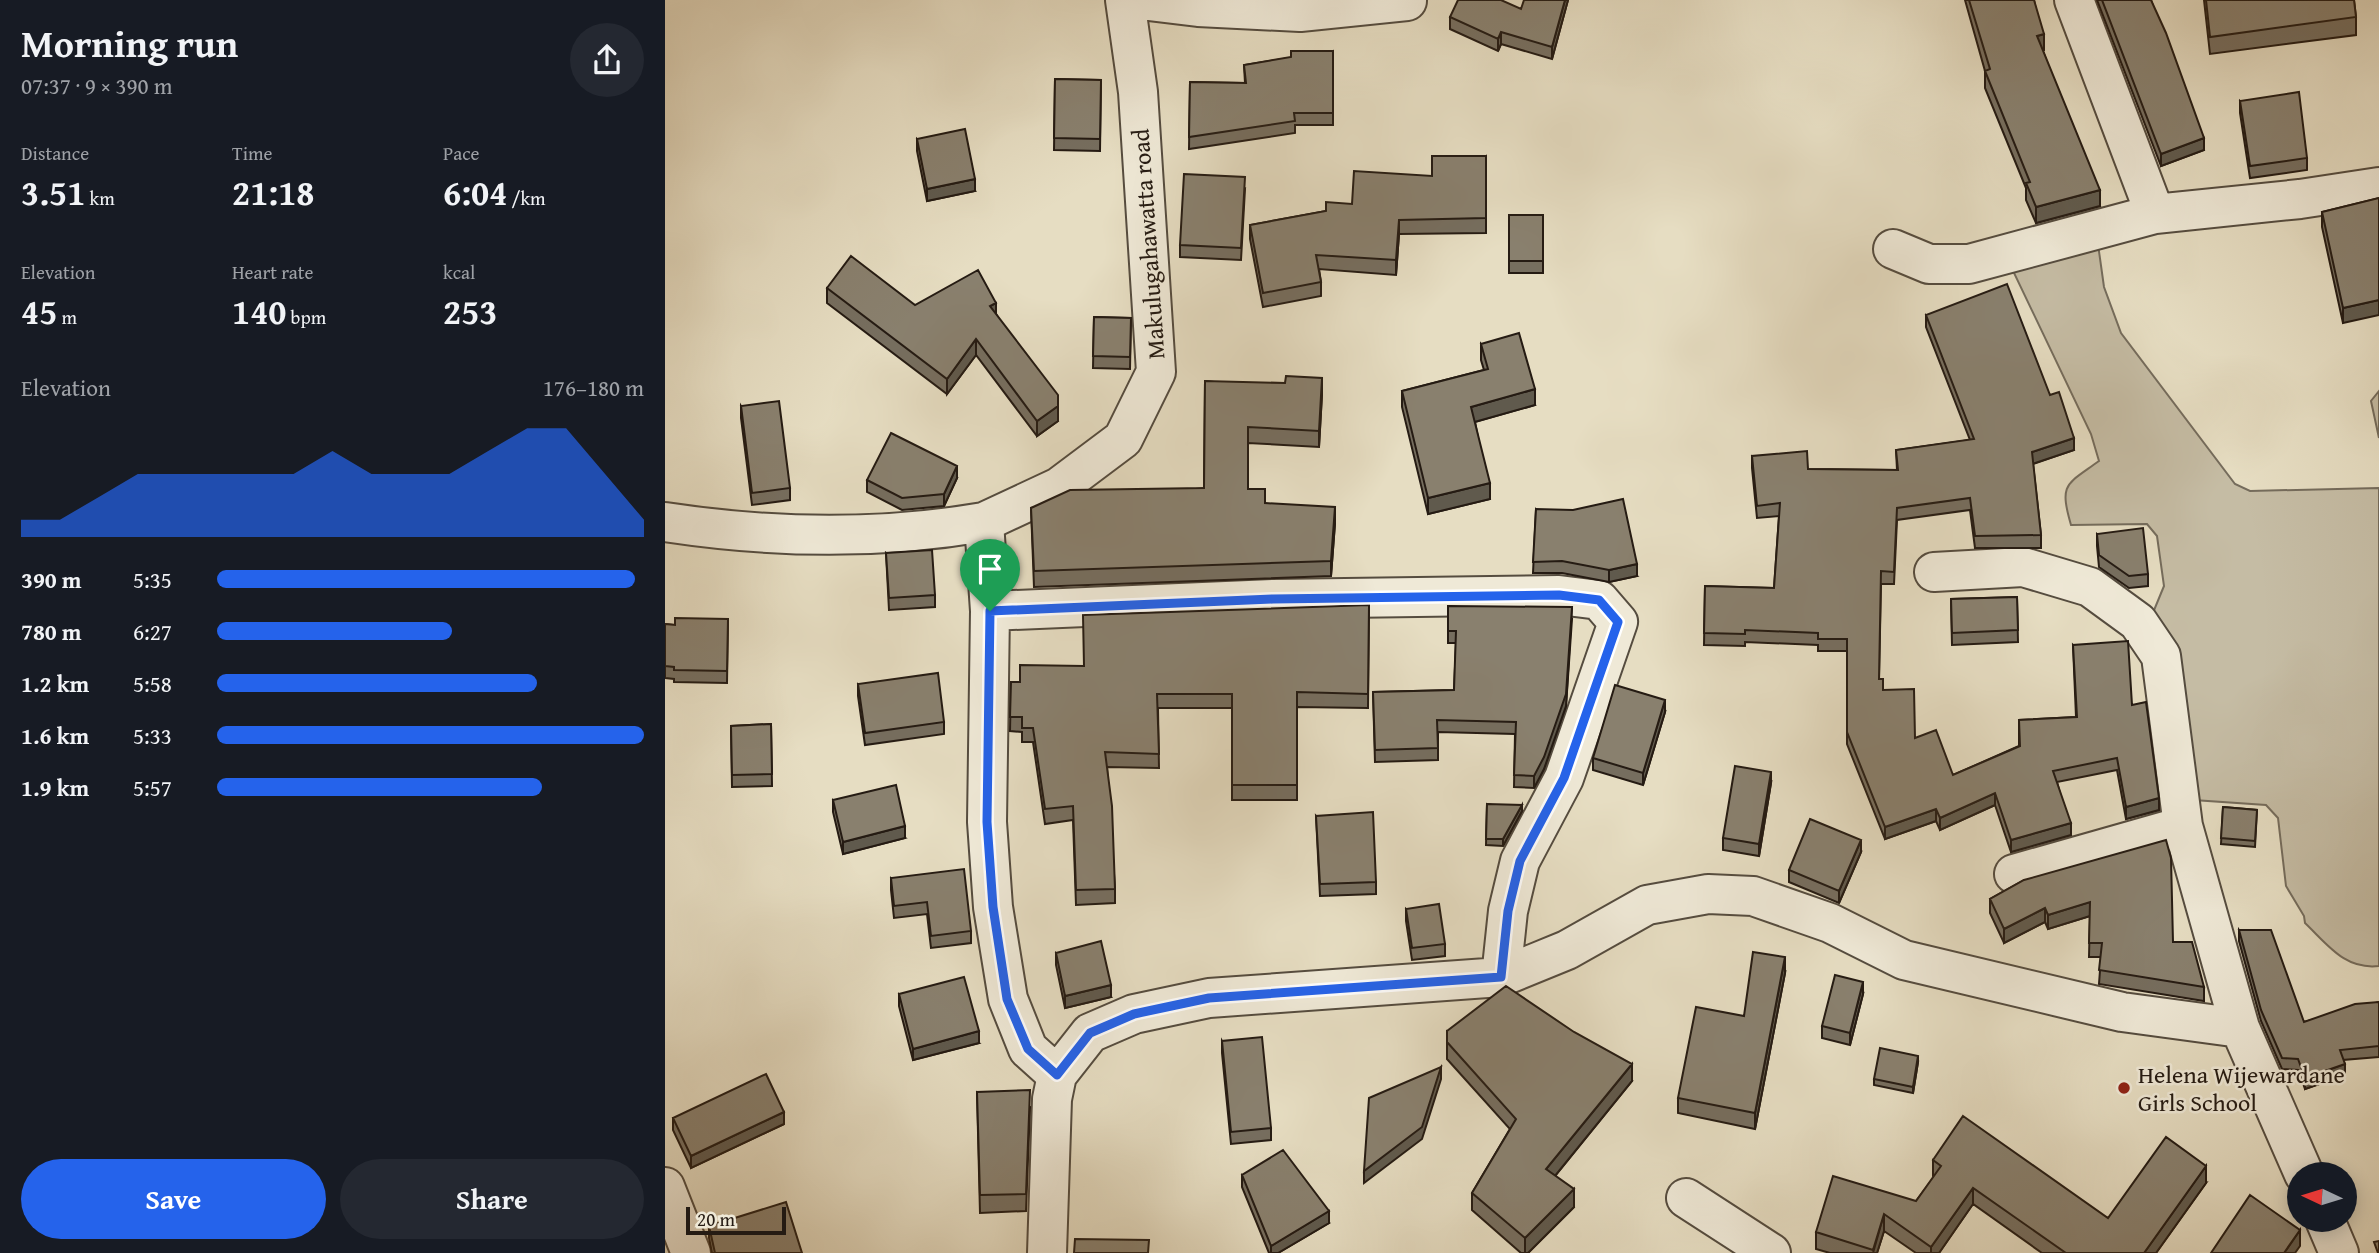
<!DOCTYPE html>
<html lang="en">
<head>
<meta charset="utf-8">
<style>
  :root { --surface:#171b24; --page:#242831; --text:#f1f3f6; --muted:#9ea1a6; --accent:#2563eb }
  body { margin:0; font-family:"Gentium Book Plus",serif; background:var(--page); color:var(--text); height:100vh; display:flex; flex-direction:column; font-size:26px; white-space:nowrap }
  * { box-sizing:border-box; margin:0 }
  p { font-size:23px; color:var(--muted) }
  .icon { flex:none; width:38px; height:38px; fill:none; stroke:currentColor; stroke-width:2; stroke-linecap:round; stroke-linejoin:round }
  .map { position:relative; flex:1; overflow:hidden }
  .details { display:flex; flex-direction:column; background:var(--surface); width:665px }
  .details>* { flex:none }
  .needle { width:46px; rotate:274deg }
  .fabs { position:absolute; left:1622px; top:1162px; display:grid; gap:14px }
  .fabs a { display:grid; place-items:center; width:70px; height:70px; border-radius:50%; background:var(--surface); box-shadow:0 4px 18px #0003; font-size:35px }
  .scale { position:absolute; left:21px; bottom:18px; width:100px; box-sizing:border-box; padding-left:7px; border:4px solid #251b13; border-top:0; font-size:19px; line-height:24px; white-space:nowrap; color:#251b13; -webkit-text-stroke:5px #efe9d7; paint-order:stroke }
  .pin { position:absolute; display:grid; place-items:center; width:60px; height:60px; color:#fff; margin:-72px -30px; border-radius:50% 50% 50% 0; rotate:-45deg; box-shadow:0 0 7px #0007 }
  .pin .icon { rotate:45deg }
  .round { display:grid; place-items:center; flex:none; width:74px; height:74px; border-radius:37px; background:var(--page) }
  .head { display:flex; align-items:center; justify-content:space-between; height:119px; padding:0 21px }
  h1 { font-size:38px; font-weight:600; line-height:52px }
  .figures { display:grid; grid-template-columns:repeat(3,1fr); gap:10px; height:119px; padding:7px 21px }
  .figures div { display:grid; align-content:center }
  .figures b { font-size:35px; font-weight:600 }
  .figures small { font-size:19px; font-weight:400 }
  .figures p { font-size:19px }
  .chart { height:196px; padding:14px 21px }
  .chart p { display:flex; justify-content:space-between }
  .chart svg { width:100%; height:126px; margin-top:7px; fill:var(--accent); opacity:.7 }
  .button { display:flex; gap:14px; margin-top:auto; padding:14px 21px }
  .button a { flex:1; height:80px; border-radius:42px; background:var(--accent); color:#fff; font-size:28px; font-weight:600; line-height:80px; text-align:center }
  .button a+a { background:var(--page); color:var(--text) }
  ul { padding:0 21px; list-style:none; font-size:23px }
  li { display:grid; grid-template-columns:112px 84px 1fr; align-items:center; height:52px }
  li i { height:18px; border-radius:9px; background:var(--accent) }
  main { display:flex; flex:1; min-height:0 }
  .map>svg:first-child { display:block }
</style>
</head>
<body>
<main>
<section class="details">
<div class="head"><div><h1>Morning run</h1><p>07:37 · 9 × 390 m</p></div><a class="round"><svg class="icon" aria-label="share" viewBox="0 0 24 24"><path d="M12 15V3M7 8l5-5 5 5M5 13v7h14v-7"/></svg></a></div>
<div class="figures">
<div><p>Distance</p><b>3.51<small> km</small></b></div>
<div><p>Time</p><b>21:18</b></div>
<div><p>Pace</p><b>6:04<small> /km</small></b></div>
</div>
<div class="figures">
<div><p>Elevation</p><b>45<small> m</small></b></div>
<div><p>Heart rate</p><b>140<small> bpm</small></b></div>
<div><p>kcal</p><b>253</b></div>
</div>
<div class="chart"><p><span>Elevation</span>176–180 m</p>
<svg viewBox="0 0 160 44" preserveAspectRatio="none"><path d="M0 44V38L10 38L20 30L30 22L40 22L50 22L60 22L70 22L80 14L90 22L100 22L110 22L120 14L130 6L140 6L150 22L160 38V44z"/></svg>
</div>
<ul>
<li><b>390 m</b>5:35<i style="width:98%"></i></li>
<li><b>780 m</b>6:27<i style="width:55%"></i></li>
<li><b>1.2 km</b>5:58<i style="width:75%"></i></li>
<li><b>1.6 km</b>5:33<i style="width:100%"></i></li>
<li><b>1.9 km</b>5:57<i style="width:76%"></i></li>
</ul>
<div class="button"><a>Save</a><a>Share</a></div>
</section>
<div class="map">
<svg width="1714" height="1253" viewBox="0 0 1714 1253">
  <rect width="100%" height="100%" fill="#e6ddc2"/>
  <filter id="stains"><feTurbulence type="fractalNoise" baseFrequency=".00286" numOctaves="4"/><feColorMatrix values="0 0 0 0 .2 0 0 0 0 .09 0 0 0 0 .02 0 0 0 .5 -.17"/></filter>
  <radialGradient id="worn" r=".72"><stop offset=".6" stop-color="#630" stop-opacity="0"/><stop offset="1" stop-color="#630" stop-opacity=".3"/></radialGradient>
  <!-- green -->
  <path fill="#c5bca4" stroke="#756c5c" stroke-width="2" d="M1431,230L1439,287L1456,333L1570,484L1585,491L1714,488V966C1680,970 1663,945 1640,923L1639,916L1621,886L1613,818L1601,805L1514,799L1480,632L1499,586L1492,536L1482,524L1406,525C1394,483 1401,485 1434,461L1426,434L1340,254Z
    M1714,391V438L1706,401Z"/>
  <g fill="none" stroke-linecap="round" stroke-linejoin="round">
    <defs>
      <path id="minor" d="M475,0L533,7L635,12L742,1
        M1409,0L1490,214L1635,199L1714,187
        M1228,249L1264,264H1304L1490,214
        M0,522C105,538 214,540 319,522
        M1269,572L1358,567L1425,587L1473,622L1496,656L1518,826
        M325,611L319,522L394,487L458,439L491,372L473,92L460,0
        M1349,874L1518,826L1575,1028L1639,1174
        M392,1075L363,1049L343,999L328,907L322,822L325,611L608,599L894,595L934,600L953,622L899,778L855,861L843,911L836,977
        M1021,1198L1106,1253
        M1660,1220L1674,1253
        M382,1253L387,1099L392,1075L425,1033L469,1014L544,998L836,977L902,950L982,905L1043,894L1088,896L1165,923L1239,960L1457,1012L1575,1028"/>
      <path id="tertiary" d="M0,1187L26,1253"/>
    </defs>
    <!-- minor casing -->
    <use href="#minor" stroke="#554c3f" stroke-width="42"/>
    <!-- tertiary casing -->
    <use href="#tertiary" stroke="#554c3f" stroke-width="42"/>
    <!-- minor -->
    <use href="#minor" stroke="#efe9d7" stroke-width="38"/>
    <!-- tertiary -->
    <use href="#tertiary" stroke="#efe9d7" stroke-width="38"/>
  </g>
  <!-- wall -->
  <path fill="#766e5f" stroke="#251b13" stroke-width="2" d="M903,0L887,59L836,44L833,51L785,29V17L856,9Z
    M1300,0H1369L1379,50L1378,51L1435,206L1371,223L1361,200V188L1320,88V71Z
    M1432,0H1486L1539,150L1496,166Z
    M1539,0H1689L1691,17V35L1545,54Z
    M668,51V125H630V133L524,149L525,82L580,83L579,65Z
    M390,79L436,80L435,151L389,150Z
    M1575,101L1642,158V170L1585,178L1575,113Z
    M252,139L310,191L262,201L252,151Z
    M821,156V233L734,234L731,275L654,269L656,282V296L598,307L585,239V225L661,211L687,204L767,176Z
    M580,189L576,260L515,257V245Z
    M1714,198L1678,323L1657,227V212Z
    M844,215H878V273H844Z
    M162,288L250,305L331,314L393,421L372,436L311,355L282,394L162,303Z
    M1261,315L1385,395L1409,450L1368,464L1376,535V548H1310L1305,510L1232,520L1229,584H1216L1214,679L1218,690L1250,738L1288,775L1354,746V720L1411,717L1408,645L1467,705L1494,810L1461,819L1452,770L1392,782L1406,835L1346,852L1330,805L1275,830L1271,821L1220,839L1182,744V651H1153V645L1080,642V646L1039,645L1040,586L1109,588L1114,516L1092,518L1087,468V456L1143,469L1232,470L1231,450L1305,440L1261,327Z
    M429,317L466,318L465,369L428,368Z
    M816,344L870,405L810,422L825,499L763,514L737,407V391L819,370L816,360Z
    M540,381L657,394L654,447L583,443V489L600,503L670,523L666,576L369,587L366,508L539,488Z
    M76,406L125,488V500L87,505L76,418Z
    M292,478L279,506L237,510L202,492V480Z
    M871,509L972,576L944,582L897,573H868Z
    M1432,534L1483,574V586L1464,588L1434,567L1432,546Z
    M221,553L270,595V607L224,610Z
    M1352,597L1353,642L1287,645L1286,599Z
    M704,605L703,708L632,707V800H567V708H493L494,768L442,767L450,889V903L411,905L408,820L380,824L368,742H357V732L345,731L346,682H355L419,666Z
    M783,606L907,619L901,706L879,769L869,788L849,787L850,734L773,732V760L710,762L708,692L789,690L791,643H783Z
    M63,619L62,683L9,682V679L0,678V624L10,625Z
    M193,684L279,722V734L200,745L193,696Z
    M1000,712L978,785L928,770V758Z
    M106,724L107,786L67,787L66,726Z
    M1106,783L1094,856L1058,850V838Z
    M168,800L240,838L178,854L168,812Z
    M822,804L857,811L838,846L821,845Z
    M1558,807L1592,810L1590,847L1556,844Z
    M651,816L711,882V894L655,896Z
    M1196,852L1174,903L1124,882V870Z
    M226,878L306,931V943L266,948L262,914L229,918L226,890Z
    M1359,880L1508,942L1539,987V1001L1434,984L1436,957H1424L1425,916L1383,929L1380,922L1339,943L1325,913V899Z
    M741,909L780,944V956L747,960L741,921Z
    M1574,930L1639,1022L1714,1002V1057L1678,1060L1680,1075L1640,1089L1633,1070L1617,1069L1596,1021L1574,941Z
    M391,953L446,997L400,1008L391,965Z
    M1120,973L1090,1129L1013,1113V1098L1079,1016Z
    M234,994L314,1043L248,1060L234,1006Z
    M1198,994L1185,1045L1157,1038V1026Z
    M782,1031L967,1081L890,1176L909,1207L863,1253H856L807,1210V1193L845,1129L782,1059Z
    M557,1041L606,1128V1140L566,1144L557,1053Z
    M1253,1062L1248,1093L1209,1085V1079Z
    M312,1092L365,1107L361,1211L315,1213Z
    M8,1118L119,1124L26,1168L8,1130Z
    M1268,1160L1443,1218L1541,1183L1491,1253H1377L1308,1204L1274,1253H1251L1219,1231L1212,1253H1165L1151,1249V1232L1251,1201L1269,1177L1268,1176Z
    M577,1175L664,1223L613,1253H604L577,1187Z
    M44,1226L137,1253H47L44,1238Z"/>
  <!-- shaded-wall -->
  <path fill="#605a4d" stroke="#251b13" stroke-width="2" d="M900,0H903L887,59V47Z
    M836,32V44L833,51V39Z
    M1379,34V50L1372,52V36Z
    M1539,138V150L1496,166V154Z
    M310,179V191L262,201V189Z
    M1435,190V206L1371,223V207Z
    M734,220V234L731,275V260Z
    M1714,300V315L1678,323V308Z
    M331,303V318L325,306Z
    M311,339V355L282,394V379Z
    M657,378V394L654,447V431Z
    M870,389V405L806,423V407Z
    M393,406V421L372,436V421Z
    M1409,438V450L1367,464V452Z
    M292,466V478L279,506V494Z
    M825,483V499L763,514V498Z
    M670,507V523L666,576V561Z
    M972,564V576L944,582V570Z
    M907,607L901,706L879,769L869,788V776Z
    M1000,700V712L978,785V773Z
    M1106,772V783L1094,856V844Z
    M1330,793V805L1275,830V818Z
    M1494,798V810L1461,819V807Z
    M857,805V811L838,846V839Z
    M1271,809V821L1220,839V827Z
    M1406,823V835L1346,852V840Z
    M240,826V838L178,854V842Z
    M1196,840V852L1174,903V891Z
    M1425,902V916L1383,929V915Z
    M1380,908V922L1339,943V929Z
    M1120,957V973L1090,1129V1113Z
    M1198,982V994L1185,1045V1033Z
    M446,985V997L400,1008V996Z
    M314,1031V1043L248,1060V1049Z
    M1253,1056V1062L1248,1093V1087Z
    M967,1064V1081L881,1187V1169Z
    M1680,1064V1075L1640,1089V1078Z
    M776,1067V1079L757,1139L699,1183V1171Z
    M119,1112V1124L26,1168V1156Z
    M1541,1166V1183L1491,1253H1479Z
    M1308,1188V1204L1274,1253H1266V1247Z
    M909,1189V1207L863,1253H860V1238Z
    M664,1211V1223L613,1253H606V1246Z
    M1219,1214V1231L1212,1253H1208Z
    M1635,1230V1246L1630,1253H1619Z"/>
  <!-- building -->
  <path fill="#89806e" stroke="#251b13" stroke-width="2" d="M793,0H836L856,9L859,0H900L887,47L836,32L833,39L785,17Z
    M1304,0H1369L1379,34L1372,36L1435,190L1371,207L1361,183L1365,182L1320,71L1325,69Z
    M1437,0H1486L1501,33L1539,138L1496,154Z
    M1541,0H1689L1691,17L1545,37Z
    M626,51H668V113H629L630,121L524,137L525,82L581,83L579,65L626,57Z
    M390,79L436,80L435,139L389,138Z
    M1634,92L1642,158L1585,166L1575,101Z
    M300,129L310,179L262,189L252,139Z
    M767,156H821V218L734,220L731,260L651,255L656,282L598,293L585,225L661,211V202L687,204L689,171L767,176Z
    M519,174L580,177L576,248L515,245Z
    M1714,198V300L1678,308L1657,212Z
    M844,215H878V261H844Z
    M186,256L250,305L313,270L331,303L325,306L393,395V406L372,421L311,339L282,379L162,288Z
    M1342,284L1385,395L1394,392L1409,438L1367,452L1376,535L1310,536L1305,498L1232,508L1229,572L1216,571L1214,679H1218V690L1249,689L1250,738L1271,730L1288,775L1355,746L1354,720L1412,717L1408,645L1463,641L1467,705L1481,702L1494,798L1461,807L1452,758L1388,771L1406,823L1346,840L1330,793L1275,818L1271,809L1220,827L1182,732V639H1153V633L1080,630V634L1039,633L1040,586L1109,588L1115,503L1092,506L1087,456L1142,451L1143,469L1233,470L1231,450L1309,439L1261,315Z
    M429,317L466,318L465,357L428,356Z
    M854,333L870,389L806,407L825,483L763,498L737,391L823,369L816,344Z
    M621,376L657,378L654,431L583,427V489H600V503L670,507L666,561L369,571L366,508L405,490L539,488L540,381L620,383Z
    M114,401L125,488L87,493L76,406Z
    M226,433L292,466L279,494L237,498L202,480Z
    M958,499L972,564L944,570L897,561L868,562L871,509L908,510Z
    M1478,528L1483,574L1464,576L1434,555L1432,534Z
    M267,550L270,595L224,598L221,553Z
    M1352,597L1353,630L1287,633L1286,599Z
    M704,605L703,694L632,692V785H567V694H492L494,754L440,752L447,806L450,889L411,890L408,806L380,809L368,728H357V717H345L346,682H355V665L419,666L418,615Z
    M783,606L907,607L901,694L879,757L869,776L849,775L851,722L772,720L773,748L710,750L708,692L789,690L791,631H783Z
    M10,618L63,619L62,671L9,670V667L0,666V624L10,625Z
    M273,673L279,722L200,733L193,684Z
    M950,685L1000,700L978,773L928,758Z
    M106,724L107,774L67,775L66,726Z
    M1070,766L1106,772L1094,844L1058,838Z
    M231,785L240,826L178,842L168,800Z
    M822,804L857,805L838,839H821Z
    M1558,807L1592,810L1590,841L1556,838Z
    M708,812L711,882L655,884L651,816Z
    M1145,819L1196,840L1174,891L1124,870Z
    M1501,840L1506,858L1508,942H1527L1539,987L1434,970L1437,943H1424L1425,902L1383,915L1380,908L1339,929L1325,899L1359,880Z
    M299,869L306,931L266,936L262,902L229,906L226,878Z
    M774,904L780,944L747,948L741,909Z
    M1574,930H1606L1639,1022L1690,1004L1714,1002V1046L1675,1050L1680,1064L1640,1078L1633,1059L1617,1058L1596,1010Z
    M436,941L446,985L400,996L391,953Z
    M1088,952L1120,957L1090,1113L1013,1098L1031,1007L1079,1016Z
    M1170,975L1198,982L1185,1033L1157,1026Z
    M299,977L314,1031L248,1049L234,994Z
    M841,986L909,1032L967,1064L881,1169L909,1189L860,1238L807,1193L851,1119L782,1042V1031Z
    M597,1037L606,1128L566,1132L557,1041Z
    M1215,1048L1253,1056L1248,1087L1209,1079Z
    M776,1067L757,1127L699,1171L704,1098Z
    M101,1074L119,1112L26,1156L8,1118Z
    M365,1090L361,1194L315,1195L312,1092Z
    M1298,1116L1443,1218L1501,1137L1541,1166L1479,1253H1401L1308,1188L1266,1247L1219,1214L1208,1250L1151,1232L1168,1176L1251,1201L1276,1166L1268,1160Z
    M618,1150L664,1211L606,1246L577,1175Z
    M1585,1195L1635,1230L1619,1253H1546Z
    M121,1202L137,1253H50L44,1226Z
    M410,1239L484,1240L483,1253H409Z
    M1714,1241V1253H1713L1709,1242Z"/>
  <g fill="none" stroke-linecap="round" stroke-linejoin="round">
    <defs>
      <path id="route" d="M894,595L934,600L953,622L899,778L855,861L843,911L836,977L544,998L469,1014L425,1033L392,1075L363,1049L342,999L328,907L322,822L325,611L608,599Z"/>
    </defs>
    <!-- route casing -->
    <use href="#route" stroke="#fff" stroke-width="14"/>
    <!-- route -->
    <use href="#route" stroke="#2563eb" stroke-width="9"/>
  </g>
  <!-- markers -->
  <circle fill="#8f2418" stroke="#efe9d7" stroke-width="2.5" cx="1459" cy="1088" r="7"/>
  <g text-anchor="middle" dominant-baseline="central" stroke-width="5" stroke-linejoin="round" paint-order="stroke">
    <!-- street labels -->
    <g font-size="24" fill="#251b13" stroke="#efe9d7">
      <text transform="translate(483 244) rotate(-94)">Makulugahawatta road</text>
    </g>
    <!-- poi labels -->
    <g font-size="24" fill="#251b13" stroke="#efe9d7" text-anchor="start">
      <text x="1473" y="1074">Helena Wijewardane<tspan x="1473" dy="28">Girls School</tspan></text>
    </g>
  </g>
  <rect width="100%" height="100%" filter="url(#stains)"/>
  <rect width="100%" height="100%" fill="url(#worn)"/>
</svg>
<div class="fabs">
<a><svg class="needle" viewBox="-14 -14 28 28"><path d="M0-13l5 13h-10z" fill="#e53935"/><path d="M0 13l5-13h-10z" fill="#9ea1a6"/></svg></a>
</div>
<div class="scale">20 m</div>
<div class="pin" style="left:325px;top:611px;background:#1e9e55"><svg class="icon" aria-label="arrive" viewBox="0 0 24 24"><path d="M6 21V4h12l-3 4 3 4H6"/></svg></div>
</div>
</main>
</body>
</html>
